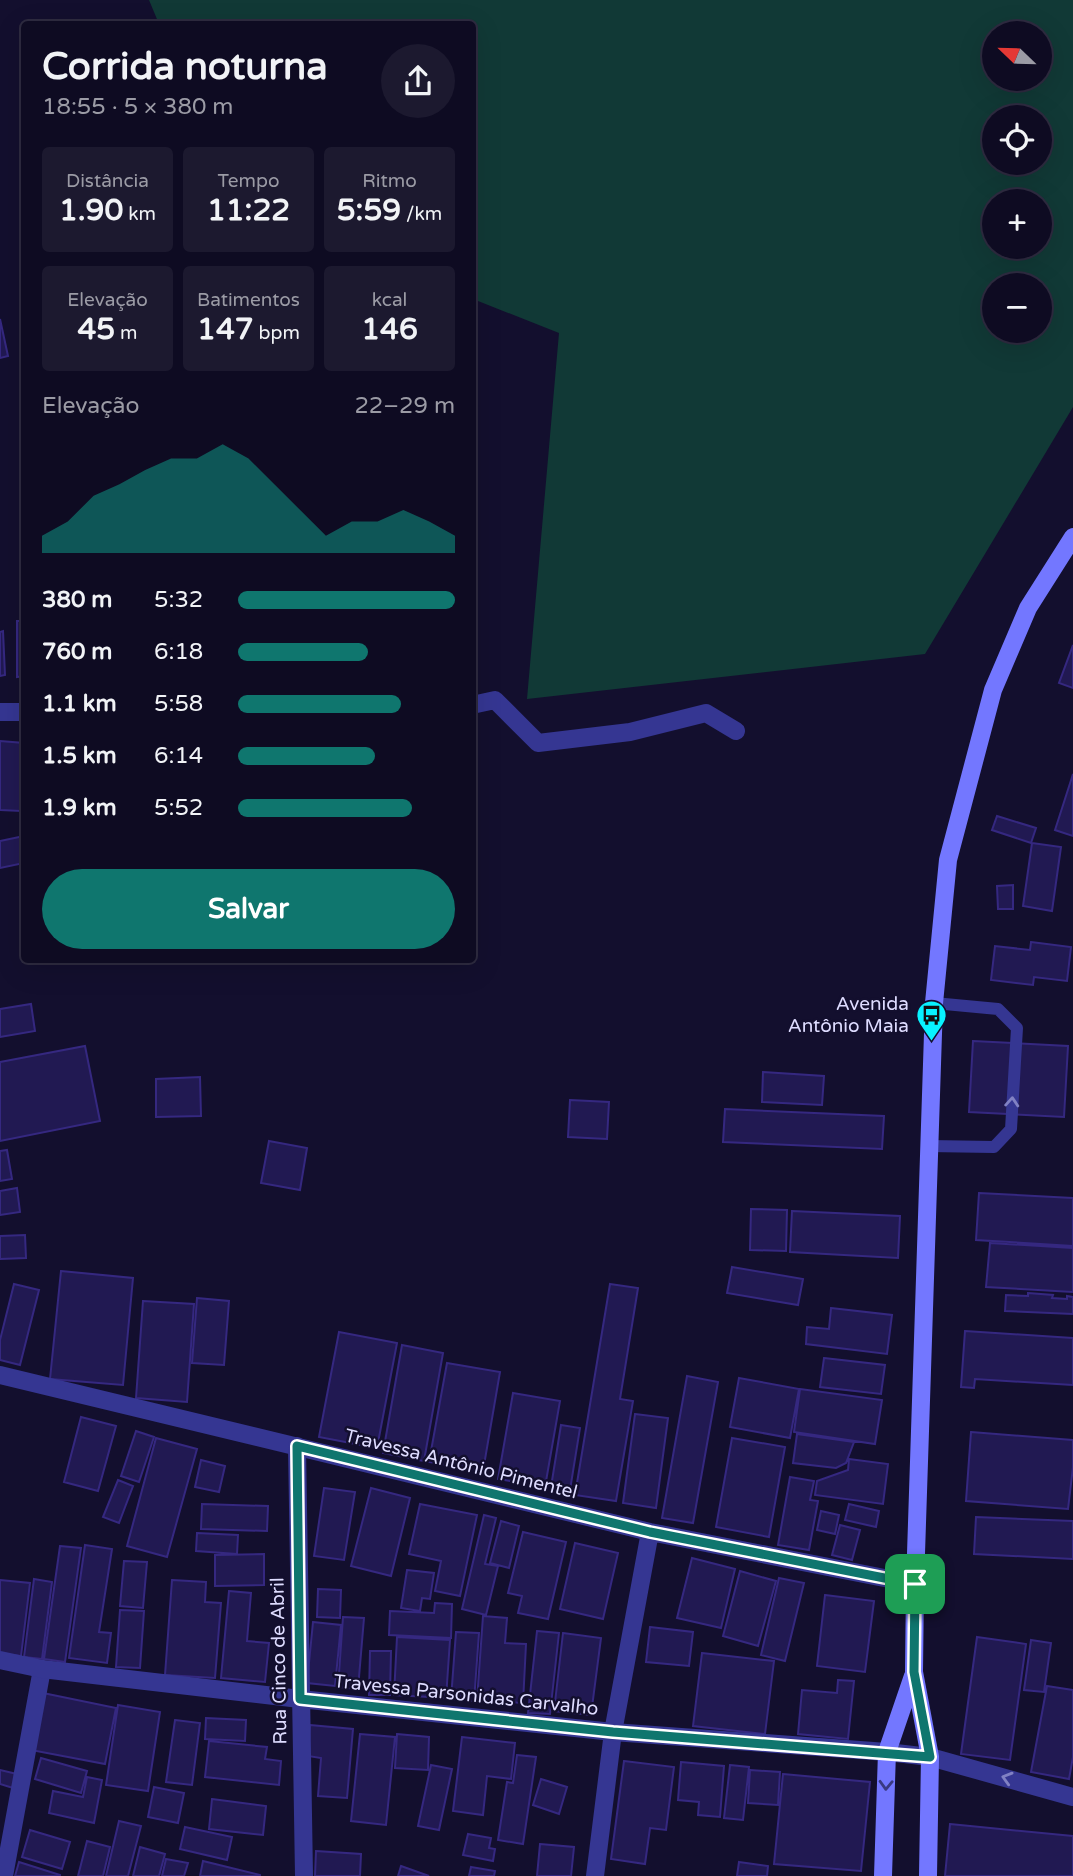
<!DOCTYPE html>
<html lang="pt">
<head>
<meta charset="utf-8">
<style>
  :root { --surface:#0e0b22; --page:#1c192f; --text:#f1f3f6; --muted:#9b9ba5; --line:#2e2b40; --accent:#0f766e }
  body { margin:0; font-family:"Varela Round",sans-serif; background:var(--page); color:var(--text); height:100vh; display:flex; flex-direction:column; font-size:26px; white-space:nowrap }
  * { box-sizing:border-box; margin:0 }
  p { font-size:23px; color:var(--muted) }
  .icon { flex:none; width:38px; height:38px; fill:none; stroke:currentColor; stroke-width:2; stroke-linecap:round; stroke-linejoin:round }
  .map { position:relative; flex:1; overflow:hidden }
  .panel { position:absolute; left:21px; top:21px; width:455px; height:942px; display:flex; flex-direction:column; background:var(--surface); border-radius:7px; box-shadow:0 7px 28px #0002,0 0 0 2px var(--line) }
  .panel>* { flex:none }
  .needle { width:46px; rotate:293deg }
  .tools { position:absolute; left:982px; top:21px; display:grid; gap:14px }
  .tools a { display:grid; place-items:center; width:70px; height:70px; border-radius:50%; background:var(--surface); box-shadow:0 7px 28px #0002,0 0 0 2px var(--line); font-size:35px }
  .pin { position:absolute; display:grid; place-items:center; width:60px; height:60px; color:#fff; margin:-30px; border-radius:14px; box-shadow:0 4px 10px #0006 }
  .round { display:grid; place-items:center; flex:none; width:74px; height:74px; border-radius:37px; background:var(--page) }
  .head { display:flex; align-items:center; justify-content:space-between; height:119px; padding:0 21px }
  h1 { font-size:38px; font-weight:700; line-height:52px }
  .metrics { display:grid; grid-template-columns:repeat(3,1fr); gap:10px; height:119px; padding:7px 21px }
  .metrics div { display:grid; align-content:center; border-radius:7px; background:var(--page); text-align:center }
  .metrics b { font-size:30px; font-weight:700 }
  .metrics small { font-size:19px; font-weight:400 }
  .metrics p { font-size:19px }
  .chart { height:196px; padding:14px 21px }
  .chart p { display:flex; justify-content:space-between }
  .chart svg { width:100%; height:126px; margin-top:7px; fill:var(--accent); opacity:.7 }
  .cta { display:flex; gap:14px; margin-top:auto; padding:14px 21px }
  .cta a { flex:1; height:80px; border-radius:42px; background:var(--accent); color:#fff; font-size:28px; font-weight:700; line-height:80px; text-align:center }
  ul { padding:0 21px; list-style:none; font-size:23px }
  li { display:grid; grid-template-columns:112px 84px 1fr; align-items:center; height:52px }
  li i { height:18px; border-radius:9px; background:var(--accent) }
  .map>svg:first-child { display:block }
</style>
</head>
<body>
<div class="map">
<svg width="1073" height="1876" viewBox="0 0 1073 1876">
  <rect width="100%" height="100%" fill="#130f2e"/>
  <!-- green -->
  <path fill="#113936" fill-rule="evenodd" d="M149,0H1073V407L925,654L527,699L559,333L473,299L472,24H159ZM994,33H1040V79H994ZM994,117H1040V163H994ZM994,201H1040V247H994ZM994,285H1040V331H994Z"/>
  <!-- building -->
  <path fill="#211952" stroke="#352880" stroke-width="2" d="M0,319L8,356L0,358Z
    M17,621H24V676L17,677Z
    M3,631L5,675L0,676V632Z
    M1073,645V688L1059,683Z
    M0,741L24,743L21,811L0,810Z
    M1073,774V836L1055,830Z
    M997,816L1036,828L1031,843L992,830Z
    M24,836V863L0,868V841Z
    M1032,843L1061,847L1052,911L1023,906Z
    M1013,885V909H998L997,886Z
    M1031,942L1071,947L1067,981L1034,977L1033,985L991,980L995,946L1030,950Z
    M31,1004L35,1031L0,1037V1009Z
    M973,1041L1068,1046L1064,1117L969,1112Z
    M85,1046L100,1121L0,1141V1062Z
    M763,1072L824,1076L822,1105L762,1102Z
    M200,1077L201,1116L156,1117V1079Z
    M570,1100L609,1102L607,1139L568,1137Z
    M725,1109L884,1116L882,1149L723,1142Z
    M269,1141L307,1148L300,1190L261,1183Z
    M7,1150L12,1179L0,1181V1151Z
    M17,1188L20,1212L0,1215V1191Z
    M979,1193L1073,1198V1246L976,1240Z
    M751,1209L787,1210L786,1251L750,1250Z
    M792,1211L900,1216L898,1258L790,1252Z
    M25,1235L26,1258L0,1259V1236Z
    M990,1243L1073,1248V1292L986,1287Z
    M732,1267L803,1279L798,1305L727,1293Z
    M61,1271L133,1278L123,1385L50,1379Z
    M14,1284L39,1290L20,1365L0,1360V1340Z
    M610,1284L638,1288L620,1399L633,1401L616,1501L575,1495Z
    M1028,1293L1053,1295L1052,1298L1067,1299V1296L1073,1297V1314L1005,1311L1006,1295L1028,1296Z
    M197,1298L229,1301L224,1365L192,1363Z
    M143,1301L194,1304L187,1402L136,1398Z
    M831,1308L892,1315L887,1354L806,1344L807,1327L829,1329Z
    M965,1331L1073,1338V1385L975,1379L974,1388L961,1387Z
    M339,1332L397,1343L377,1448L319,1437Z
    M402,1345L443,1353L424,1461L383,1453Z
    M824,1358L885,1365L881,1394L820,1387Z
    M447,1363L500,1372L483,1471L429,1462Z
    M687,1376L718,1382L693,1523L662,1518Z
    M739,1378L799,1389L790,1438L730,1427Z
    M800,1389L882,1400L875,1444L794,1432Z
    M513,1393L560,1401L545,1487L498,1479Z
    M635,1414L668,1418L656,1508L623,1503Z
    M81,1417L116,1426L98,1491L64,1482Z
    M561,1425L580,1428L570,1490L551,1487Z
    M136,1431L154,1437L139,1482L121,1476Z
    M971,1432L1073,1440V1467L1068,1509L966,1501Z
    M797,1434L854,1442L846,1463L836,1468L793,1463Z
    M156,1438L197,1449L167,1557L127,1546Z
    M732,1438L785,1447L769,1537L716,1527Z
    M849,1459L888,1464L883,1504L815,1495L817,1481L848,1470Z
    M201,1460L225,1466L219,1492L195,1487Z
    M790,1477L814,1481L810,1500L818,1501L809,1550L778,1545Z
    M118,1480L133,1486L119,1523L103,1517Z
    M324,1488L355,1492L344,1560L314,1556Z
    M371,1488L410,1498L391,1576L351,1566Z
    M202,1504L268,1506L267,1531L201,1529Z
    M420,1504L477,1515L460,1596L435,1591L441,1561L409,1554Z
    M849,1504L879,1511L876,1527L845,1520Z
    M821,1511L839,1515L835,1534L817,1530Z
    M484,1515L496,1518L485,1564L498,1566L486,1615L462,1609Z
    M976,1517L1073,1521V1559L974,1554Z
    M501,1521L519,1526L509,1568L490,1563Z
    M840,1525L860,1530L852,1560L832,1555Z
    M523,1532L566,1542L548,1619L518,1613L522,1596L508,1593Z
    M197,1533L238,1535L237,1554L196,1551Z
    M575,1543L618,1553L603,1619L560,1609Z
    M85,1545L112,1549L99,1632L111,1633L107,1663L69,1658Z
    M60,1546L81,1548L65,1662L44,1659Z
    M264,1554V1585L215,1586V1555Z
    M692,1558L735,1569L721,1628L677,1618Z
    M124,1561L147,1562L143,1608L120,1606Z
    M407,1570L434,1573L430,1599L422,1598L420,1611L401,1608Z
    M740,1571L776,1581L758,1646L723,1636Z
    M779,1578L804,1583L785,1661L761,1655Z
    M34,1579L52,1582L42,1659L24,1657Z
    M0,1580L30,1583L21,1656L0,1654Z
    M172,1580L206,1582L205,1602L221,1603L215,1678L165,1675Z
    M318,1589L341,1590L340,1618L317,1617Z
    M229,1591L251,1593L247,1641L269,1643L265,1682L221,1678Z
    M825,1595L874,1601L865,1672L817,1666Z
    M435,1603L452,1604L451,1638L389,1635L390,1611L434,1613Z
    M120,1610L144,1611L140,1668L116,1667Z
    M483,1616L507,1618L505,1643L526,1644L523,1703L477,1700Z
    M343,1617L364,1618L358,1689L338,1687Z
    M313,1622L341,1625L335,1686L307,1683Z
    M650,1627L693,1632L689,1666L646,1662Z
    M537,1631L559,1633L550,1714L528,1713Z
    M456,1632L479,1633L474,1701L451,1699Z
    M563,1633L601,1638L591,1715L554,1711Z
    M397,1637L450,1640L446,1698L394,1695Z
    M977,1637L1026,1644L1010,1760L961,1754Z
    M1031,1640L1051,1643L1044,1692L1024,1690Z
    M370,1651H391L390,1695H369Z
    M702,1653L774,1661L765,1734L693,1726Z
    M838,1680L854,1681L848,1739L798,1734L802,1690L837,1693Z
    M1047,1686L1073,1690V1757L1069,1779L1031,1772Z
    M43,1693L116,1708L105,1764L31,1750Z
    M118,1705L160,1712L148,1791L106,1785Z
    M206,1718L246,1720L245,1741L205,1739Z
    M175,1720L200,1723L192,1785L166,1782Z
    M310,1725L353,1729L347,1798L318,1796L321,1758L308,1756Z
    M360,1734L395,1737L386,1825L351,1821Z
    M397,1734L429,1737L428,1770L395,1768Z
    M462,1737L515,1743L511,1779L487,1776L483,1815L453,1811Z
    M209,1741L267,1747L265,1759L281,1761L279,1785L205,1777Z
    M517,1755L536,1757L523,1844L498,1840L507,1782L513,1783Z
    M41,1758L87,1771L81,1793L35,1779Z
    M624,1761L674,1767L666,1830L650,1828L645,1864L611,1859Z
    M681,1762L724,1766L720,1817L698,1815L699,1802L678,1800Z
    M431,1765L452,1769L439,1830L418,1826Z
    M730,1765L749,1767L743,1820L724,1818Z
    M0,1770L17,1774L13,1788L0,1784Z
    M750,1770L780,1772L778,1805L748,1803Z
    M783,1774L870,1782L861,1871L774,1864Z
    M87,1777L102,1780L94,1823L49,1813L53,1791L83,1797Z
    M541,1779L567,1787L559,1814L533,1805Z
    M154,1787L184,1793L178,1823L148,1817Z
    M212,1799L266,1806L263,1835L209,1829Z
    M119,1821L141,1826L128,1876H106Z
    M950,1824L1073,1836V1876H945Z
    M185,1827L232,1837L227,1860L180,1849Z
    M30,1830L70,1842L62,1869L22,1857Z
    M468,1834L491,1838L489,1848L495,1849L493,1861L463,1855Z
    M87,1841L110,1847L103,1876H78Z
    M540,1844L574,1847L571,1876H537Z
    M140,1847L165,1854L159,1876H133Z
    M316,1851L361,1854L360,1876H315Z
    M166,1859L188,1863L184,1876H162Z
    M203,1861L260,1875V1876H200Z
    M19,1862L60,1875V1876H15Z
    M739,1862L768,1866L767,1876H737Z
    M401,1866L429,1876H398Z
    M471,1867L495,1871L494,1876H469Z"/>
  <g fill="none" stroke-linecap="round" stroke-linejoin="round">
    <!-- service -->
    <path stroke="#353692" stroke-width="12" d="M928,1146L994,1147L1011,1129L1017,1028L998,1009L934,1003"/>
    <!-- minor -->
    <path stroke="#353692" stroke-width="18" d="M472,705L495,700L538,743L630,732L706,713L736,731
      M0,712H24
      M0,1375L650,1532L915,1584
      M887,1752L930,1757L1073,1797
      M4,1876L42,1669
      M595,1876L613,1732L650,1532"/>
    <!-- tertiary -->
    <path stroke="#353692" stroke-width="18" d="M297,1446L304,1876
      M0,1660L42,1669L300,1699L613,1732L887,1752"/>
    <!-- secondary -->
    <path stroke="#7377ff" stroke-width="18" d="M883,1876L887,1752L913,1676
      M928,1876L930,1757L914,1672L915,1584L934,1003L948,860L993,690L1028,608L1073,537"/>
  </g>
  <!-- one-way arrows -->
  <defs><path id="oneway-chevron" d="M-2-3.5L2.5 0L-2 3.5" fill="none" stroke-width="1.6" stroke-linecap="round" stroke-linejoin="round" transform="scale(1.75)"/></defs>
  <g stroke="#8181c3">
    <use href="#oneway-chevron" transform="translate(1012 1102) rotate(-86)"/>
    <use href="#oneway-chevron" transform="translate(1007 1778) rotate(-164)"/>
  </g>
  <use stroke="#393982" href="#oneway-chevron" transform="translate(886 1785) rotate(92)"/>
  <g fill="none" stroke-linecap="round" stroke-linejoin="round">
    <defs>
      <path id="route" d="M297,1446L650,1532L915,1584L914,1672L930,1757L613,1732L300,1699Z"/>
    </defs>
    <!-- route casing -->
    <use href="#route" stroke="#fff" stroke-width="14"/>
    <!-- route -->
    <use href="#route" stroke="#0f766e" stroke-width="9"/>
  </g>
  <!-- icons -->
  <defs>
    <symbol id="bus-pin" viewBox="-11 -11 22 30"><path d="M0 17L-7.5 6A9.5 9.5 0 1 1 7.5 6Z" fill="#08f2ff" stroke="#130f2e"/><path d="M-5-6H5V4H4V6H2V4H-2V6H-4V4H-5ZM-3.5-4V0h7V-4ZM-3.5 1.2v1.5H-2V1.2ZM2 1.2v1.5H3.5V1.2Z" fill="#111"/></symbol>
  </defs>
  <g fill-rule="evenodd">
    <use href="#bus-pin" x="914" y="998" width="35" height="47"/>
  </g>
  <g text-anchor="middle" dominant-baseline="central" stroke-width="5" stroke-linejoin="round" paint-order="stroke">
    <!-- poi labels -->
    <g font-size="19" fill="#dedcff" stroke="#130f2e" text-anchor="end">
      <text x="909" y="1004">Avenida<tspan x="909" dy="22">Antônio Maia</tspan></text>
    </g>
    <!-- street labels -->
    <g font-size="19" fill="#dedcff" stroke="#130f2e">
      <text transform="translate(461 1464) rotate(14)">Travessa Antônio Pimentel</text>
      <text transform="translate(279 1661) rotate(-91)">Rua Cinco de Abril</text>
      <text transform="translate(466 1695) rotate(6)">Travessa Parsonidas Carvalho</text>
    </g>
  </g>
</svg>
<div class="tools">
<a><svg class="needle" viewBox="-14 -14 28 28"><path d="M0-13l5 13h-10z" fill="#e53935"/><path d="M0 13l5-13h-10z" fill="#9b9ba5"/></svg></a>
<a><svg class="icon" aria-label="locate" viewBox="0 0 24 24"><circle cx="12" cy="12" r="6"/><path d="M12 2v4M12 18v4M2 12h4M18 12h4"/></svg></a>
<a>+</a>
<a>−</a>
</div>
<div class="pin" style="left:915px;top:1584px;background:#1e9e55"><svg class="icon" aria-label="arrive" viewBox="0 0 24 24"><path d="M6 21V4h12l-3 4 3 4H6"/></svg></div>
<section class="panel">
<div class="head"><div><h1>Corrida noturna</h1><p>18:55 · 5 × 380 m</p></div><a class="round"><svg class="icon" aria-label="share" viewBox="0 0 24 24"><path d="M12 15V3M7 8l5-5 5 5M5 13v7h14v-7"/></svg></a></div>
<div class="metrics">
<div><p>Distância</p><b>1.90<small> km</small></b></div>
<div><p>Tempo</p><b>11:22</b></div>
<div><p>Ritmo</p><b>5:59<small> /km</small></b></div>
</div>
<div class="metrics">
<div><p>Elevação</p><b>45<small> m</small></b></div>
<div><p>Batimentos</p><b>147<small> bpm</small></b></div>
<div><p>kcal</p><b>146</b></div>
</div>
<div class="chart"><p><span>Elevação</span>22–29 m</p>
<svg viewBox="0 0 160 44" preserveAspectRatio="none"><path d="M0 44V38L10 33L20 24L30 20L40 15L50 11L60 11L70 6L80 11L90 20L100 29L110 38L120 33L130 33L140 29L150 33L160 38V44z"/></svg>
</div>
<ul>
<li><b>380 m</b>5:32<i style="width:100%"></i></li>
<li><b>760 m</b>6:18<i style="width:60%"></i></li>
<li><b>1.1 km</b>5:58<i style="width:75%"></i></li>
<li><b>1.5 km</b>6:14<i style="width:63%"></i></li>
<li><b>1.9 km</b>5:52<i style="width:80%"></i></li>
</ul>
<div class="cta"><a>Salvar</a></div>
</section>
</div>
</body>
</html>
